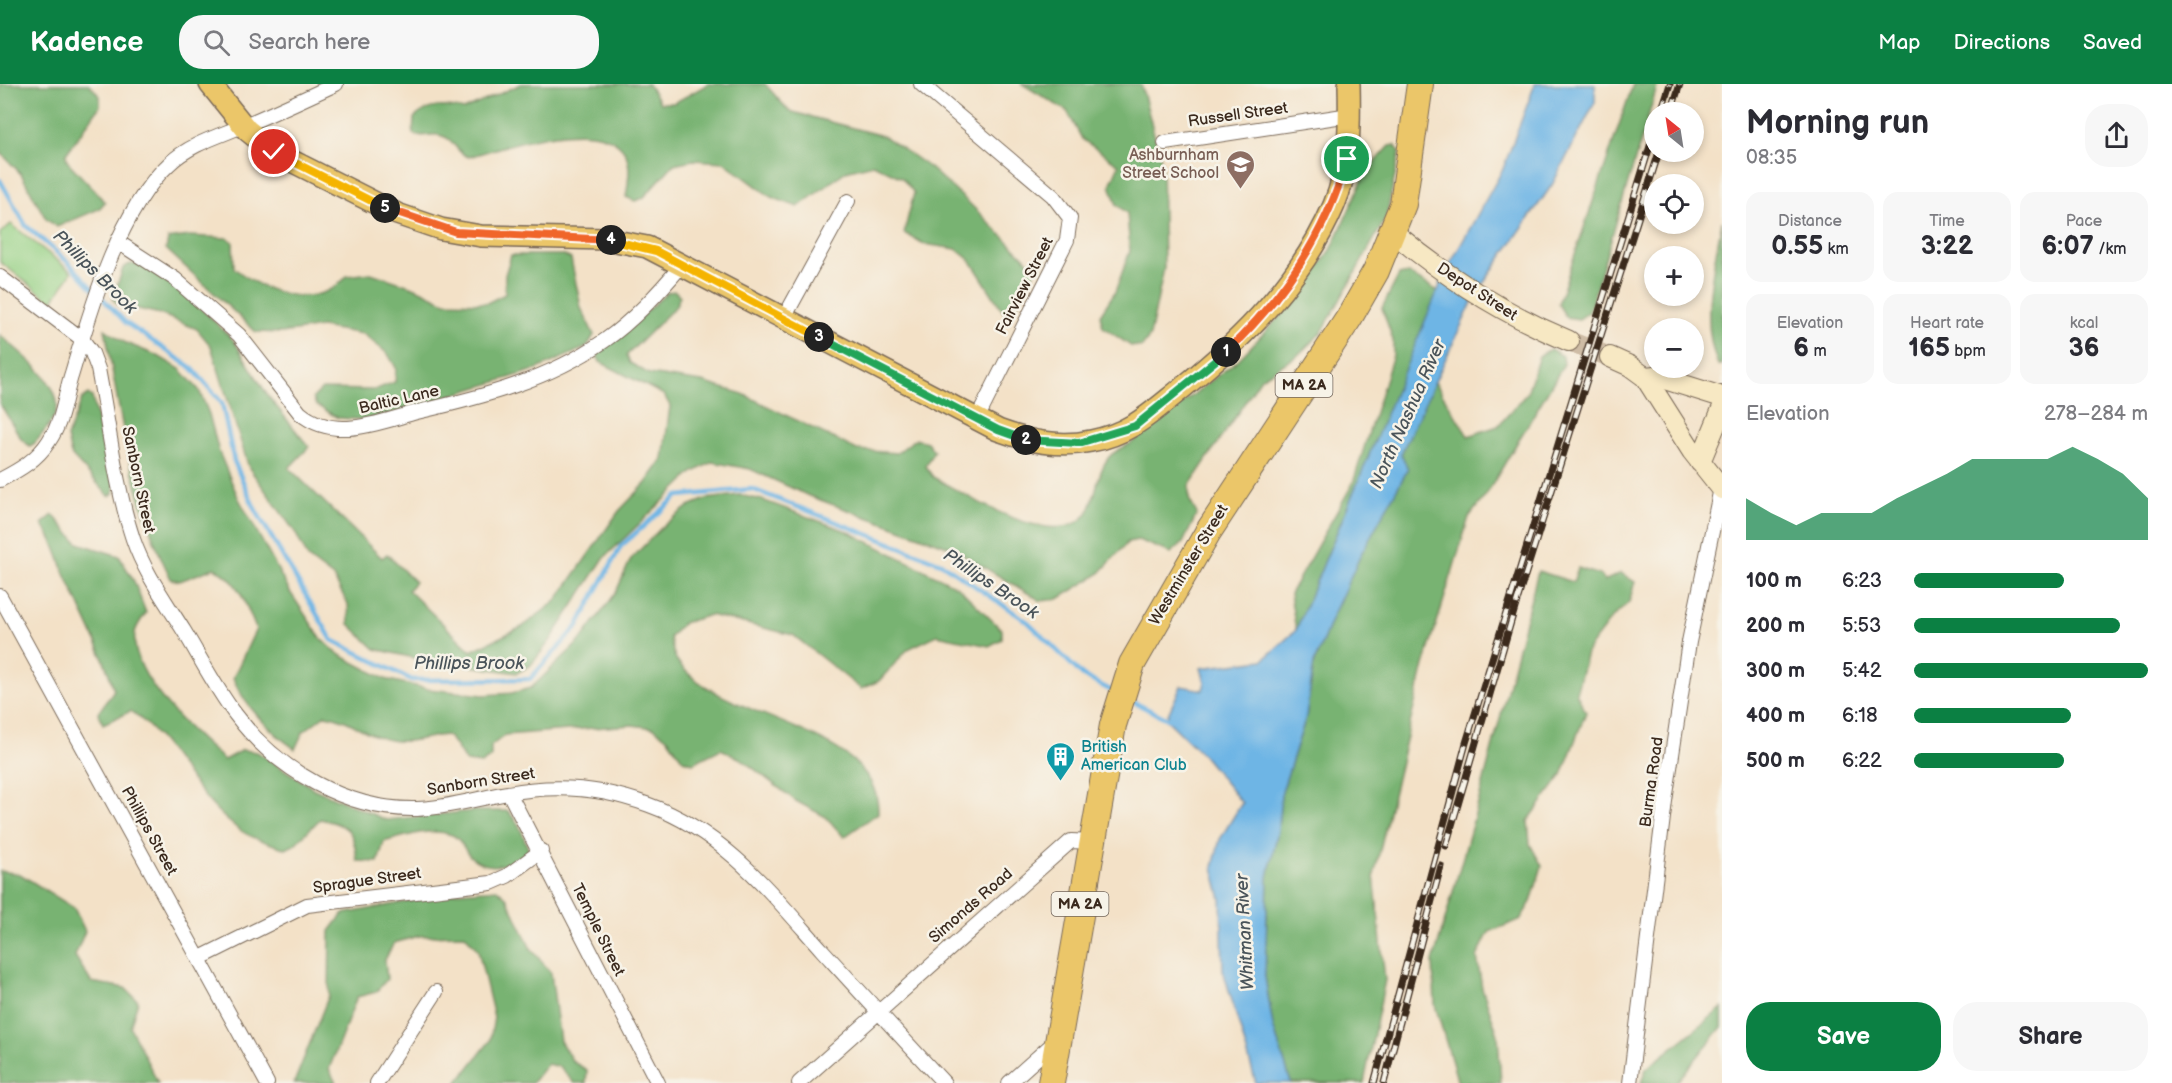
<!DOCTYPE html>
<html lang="en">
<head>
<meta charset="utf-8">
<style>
  :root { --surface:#fff; --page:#f7f7f7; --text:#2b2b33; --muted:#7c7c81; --accent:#0b8043 }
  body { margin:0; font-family:"Balsamiq Sans",sans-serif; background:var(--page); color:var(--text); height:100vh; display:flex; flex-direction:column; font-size:22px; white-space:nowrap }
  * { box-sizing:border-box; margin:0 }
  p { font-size:20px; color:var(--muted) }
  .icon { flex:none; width:33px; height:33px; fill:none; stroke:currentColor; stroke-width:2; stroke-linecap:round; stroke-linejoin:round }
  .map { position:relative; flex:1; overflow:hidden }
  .details { display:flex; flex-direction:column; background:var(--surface); width:450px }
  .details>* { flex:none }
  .needle { width:39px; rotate:330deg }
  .controls { position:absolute; left:1644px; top:18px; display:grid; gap:12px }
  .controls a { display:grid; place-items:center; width:60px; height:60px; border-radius:50%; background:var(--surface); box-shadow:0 3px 9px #0003; font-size:30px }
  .pin { position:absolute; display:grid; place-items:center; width:51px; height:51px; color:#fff; margin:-26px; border:3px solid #fff; border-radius:50%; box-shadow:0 2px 6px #0007 }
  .km { position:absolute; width:30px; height:30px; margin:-15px; border-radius:50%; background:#222; color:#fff; font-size:16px; line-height:30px; text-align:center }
  .round { display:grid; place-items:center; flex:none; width:63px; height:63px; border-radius:24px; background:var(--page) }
  .headline { display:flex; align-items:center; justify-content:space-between; height:102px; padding:0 24px }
  h1 { font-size:33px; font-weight:700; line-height:45px }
  .metrics { display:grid; grid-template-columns:repeat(3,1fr); gap:9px; height:102px; padding:6px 24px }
  .metrics div { display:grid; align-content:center; border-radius:15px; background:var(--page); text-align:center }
  .metrics b { font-size:26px; font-weight:700 }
  .metrics small { font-size:16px; font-weight:400 }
  .metrics p { font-size:16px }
  .chart { height:168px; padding:12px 24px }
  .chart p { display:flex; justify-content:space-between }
  .chart svg { width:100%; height:108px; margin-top:6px; fill:var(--accent); opacity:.7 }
  .button { display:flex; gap:12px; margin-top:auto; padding:12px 24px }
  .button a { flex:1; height:69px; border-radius:24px; background:var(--accent); color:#fff; font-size:24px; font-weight:700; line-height:69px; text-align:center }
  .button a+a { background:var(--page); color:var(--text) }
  ul { padding:0 24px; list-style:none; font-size:20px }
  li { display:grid; grid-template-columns:96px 72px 1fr; align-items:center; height:45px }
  li i { height:15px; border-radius:8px; background:var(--accent) }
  header { display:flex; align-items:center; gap:36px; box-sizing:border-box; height:84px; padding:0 30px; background:var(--accent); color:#fff }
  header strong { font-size:28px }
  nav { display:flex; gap:33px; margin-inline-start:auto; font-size:21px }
  .search { width:420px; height:54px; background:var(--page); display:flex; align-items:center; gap:15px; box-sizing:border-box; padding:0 21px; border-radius:24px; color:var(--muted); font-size:22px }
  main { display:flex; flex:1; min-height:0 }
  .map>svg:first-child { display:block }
</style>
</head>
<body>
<header>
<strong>Kadence</strong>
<div class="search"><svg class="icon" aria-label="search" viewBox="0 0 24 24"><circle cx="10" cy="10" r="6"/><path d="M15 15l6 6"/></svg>Search here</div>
<nav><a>Map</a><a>Directions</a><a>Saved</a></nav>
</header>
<main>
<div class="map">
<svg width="1722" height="999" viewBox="0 0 1722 999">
  <rect width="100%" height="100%" fill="#f7f3e8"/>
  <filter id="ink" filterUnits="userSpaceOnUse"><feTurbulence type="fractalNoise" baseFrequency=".0167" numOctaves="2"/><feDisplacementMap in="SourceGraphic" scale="12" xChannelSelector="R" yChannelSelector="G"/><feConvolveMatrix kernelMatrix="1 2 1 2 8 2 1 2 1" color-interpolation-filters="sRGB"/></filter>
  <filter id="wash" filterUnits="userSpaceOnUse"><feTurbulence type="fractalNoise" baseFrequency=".008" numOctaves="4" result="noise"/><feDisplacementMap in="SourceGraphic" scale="24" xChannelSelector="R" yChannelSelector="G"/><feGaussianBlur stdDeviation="1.35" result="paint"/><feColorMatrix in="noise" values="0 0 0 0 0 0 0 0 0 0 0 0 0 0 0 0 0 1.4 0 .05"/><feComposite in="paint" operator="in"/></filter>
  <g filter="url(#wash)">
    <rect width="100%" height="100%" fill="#f3e1c7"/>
    <!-- green -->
    <path fill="#95d185" stroke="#687e52" stroke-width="1.5" d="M11,140L72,188L52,218L0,178V149Z"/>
    <!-- forest -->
    <path fill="#78b372" stroke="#5a6e48" stroke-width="1.5" d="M0,0H89L100,12V22L66,70L67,77L105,118L99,125L57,143L46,135L21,90L0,68Z
      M521,0H648L660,19H674L708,0H765L789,27L883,52L903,65L930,84L967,117L1026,175L1035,187L1011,233L1006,232L971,177L956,165L924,160L904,149L914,109L902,94L873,80L846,87L798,123L771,113L724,78L693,76L674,80L643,114L635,117L626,113C628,99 633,77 622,64C594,31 504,62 469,73C455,69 455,55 442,52C432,48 424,55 413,50L414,34C429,20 445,21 464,26Z
      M1022,0H1141L1162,80L1164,184L1150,252L1142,263L1131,262L1103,243L1100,231L1115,208L1130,167L1127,129L1117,121L1110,101L1119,81L1082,55L1067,27Z
      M1633,0H1658L1589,228L1579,235L1566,233L1558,220Z
      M1395,61L1400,68L1386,134L1322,248L1297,272L1261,294L1189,402V415L1197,430L1183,459L1171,469L1138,456L1128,458L1099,490L1058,515L1041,517L950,463L809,412L750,385L712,378L692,389L604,474L550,557L530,582L517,589L414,574L375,565L349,540L348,520L333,493L308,474L295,448L249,384L211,262L197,245L160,230L117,220L113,215L123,184L130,180L142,181L169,197L208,231L234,257L268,312L309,363L289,384L382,474L387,470L415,498L408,506L471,567L522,543L556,517L619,427L646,399L663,375L670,322L664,311L600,278L597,271L668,208L675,207L680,212L676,222L627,271L630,279L649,290L702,298L743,310L857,366L897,369L915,355L927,358L934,367L925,382L933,393C966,410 1064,476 1090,424C1097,408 1098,385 1110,372C1115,367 1124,363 1130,360L1239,275L1285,227L1331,166L1366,88L1390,62Z
      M1722,137V281H1718C1699,237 1714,182 1722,137Z
      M189,152L227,154L233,158L234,184C265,209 316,228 347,192L371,189L416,204L445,218L487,219L505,210V191L511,171H564L571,175L581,224L594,251L587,263L535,286L369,336L338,334L316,321L313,314L322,305L374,306L395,298L396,284L388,270L363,250L321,243L282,249L256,248L166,165L168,155Z
      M1408,189L1438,207L1296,546L1290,510L1353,399L1393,271V256L1382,224L1399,191Z
      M105,245L126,259L158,272L180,285L199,306L209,330L219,368L238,413L290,508L322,556L340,571L385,595L428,605L484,611L512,609L531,604L580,557L615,510L631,475L663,442L689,422L706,415L739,411L762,416L849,448L958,503L1002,546V555L989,562L937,551L908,565L879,597L861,605L793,551L710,531L683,539L670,553C671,559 673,569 676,575C714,637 881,641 878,729L844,753L826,733L796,717L741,675L721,665L693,679L683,676L668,655L654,644L632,641L505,651L491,662V673L481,680L466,678L451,655L445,651C426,653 409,660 390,656C366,652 349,634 325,631L303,648L295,665C271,648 244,622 233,594L256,545C246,521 239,495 214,484L180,497L171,495C132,418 120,330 105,245Z
      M0,251C18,267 65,301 56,328C53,338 42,350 35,359L30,362L22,356L0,320Z
      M1550,265L1563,272L1564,280L1486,411L1469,433L1424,581L1374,791L1385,896L1364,999H1291L1273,942L1265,893L1268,793L1278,746L1281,711L1306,633L1314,579L1333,531L1362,468L1408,385L1401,370L1435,298L1468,352L1498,342L1527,309L1539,272Z
      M88,310L92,313L105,370L115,399L113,410L109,412L71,371L67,353L82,315Z
      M53,431L78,459L119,472L134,497L146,529C142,535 136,542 135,549C129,592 194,651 224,676L242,666L257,668L314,705L386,736L473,727H508L519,741L529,767C511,780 490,790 470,772C464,766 461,754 452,751C428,743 407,752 384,758L378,778L357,777C354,747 350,741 320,735L294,761L286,765C273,760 255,756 243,748C195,717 175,659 131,627L103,640L98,629L114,606C102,565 82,529 65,490C58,472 54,456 42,440Z
      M1578,484L1600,491L1604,497L1621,489L1635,498L1629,518L1610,536L1588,565L1576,609L1586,628L1562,691L1528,737L1530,760L1542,782L1531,818L1520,836L1489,848L1477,873L1482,904L1498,951L1501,999H1458L1435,921L1433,878L1476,727L1538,487L1573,498Z
      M0,787L20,790L74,824L85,847L75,872L91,898L125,904L138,917L130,943L158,999H0Z
      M497,805L507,814L530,863L551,889L560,957L573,978L587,986L586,999H574L560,983L547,980L532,999H457L490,957L494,933L478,866L465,851L419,852L394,859L385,876L387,895L376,908L357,913L329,985L336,999H294L329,911L330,847L343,830L459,808Z
      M1722,924V943L1676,999H1641L1646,985Z"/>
    <!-- water -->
    <path fill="#6eb5e5" stroke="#547082" stroke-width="1.5" d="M1535,0H1595V18L1552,101L1476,210L1401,370L1408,385L1362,468L1333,531L1314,579L1306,633L1281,711L1278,746L1268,793L1265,893L1273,942L1291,999H1256L1223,886L1221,815L1213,783L1220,755L1242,719L1202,670L1166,635L1181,602L1203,606L1205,598L1201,584L1263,576L1296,546L1445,189L1503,85Z"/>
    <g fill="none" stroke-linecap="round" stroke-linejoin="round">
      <!-- stream -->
      <path stroke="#6eb5e5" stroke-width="4.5" d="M0,96L26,142L68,178L126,239L192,284L222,319L234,377L255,425L332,556L412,596L530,595L577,543L621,462L678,412L752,405L941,479L1028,538L1083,592L1114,608
        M1129,616L1170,636"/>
    </g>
  </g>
  <g filter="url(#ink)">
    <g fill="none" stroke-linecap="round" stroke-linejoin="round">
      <!-- secondary-tunnel -->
      <path stroke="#cebca5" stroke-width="20" stroke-dasharray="20 10" stroke-linecap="butt" d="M1569,257L1610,273"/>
      <defs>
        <path id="street" d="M921,0L1053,112L1070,134L1067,156L977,335
          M1165,59L1350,31
          M118,158L175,195L239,251L300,329C335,358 379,338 417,328C483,313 548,296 604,257C633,237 659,208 682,181
          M0,193L82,255L92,269L98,285C109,341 115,401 133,455C144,488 166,518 184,547C201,575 216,605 236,631C277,686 348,727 417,725C448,724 478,714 508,709C555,700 604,704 649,721C724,748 771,809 822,866C863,911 903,955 944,999
          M784,234L848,117
          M0,396C19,386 37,376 49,357C64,335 64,313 72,289C91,225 119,126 169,80C190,60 219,52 245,41C276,28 306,14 336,0
          M0,512L267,999
          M509,709L658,999
          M200,874L307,821L491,799L507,792L541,767
          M377,999L436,908
          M799,999L1071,757L1092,758
          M1009,999L1057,956
          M1630,999L1665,717L1689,558L1721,404"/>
        <path id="secondary" d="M1393,148C1446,193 1504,230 1569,257
          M1610,273L1630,282L1645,293L1692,367L1722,405
          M1645,293L1655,292L1722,313
          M1700,378L1722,325"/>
        <path id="primary" d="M210,0L247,46L274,68L397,130L441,145L481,152L605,155L647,163L998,346C1028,357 1059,364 1091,357C1130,350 1151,329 1181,305C1243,255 1302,196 1334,121C1350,83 1350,41 1349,0"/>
        <path id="highway" d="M1051,999L1113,641L1132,580L1208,448L1349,234L1376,187L1403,120L1420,0"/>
      </defs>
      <!-- street casing -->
      <use href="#street" stroke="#7b6a59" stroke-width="16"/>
      <!-- secondary casing -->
      <use href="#secondary" stroke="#7b6a59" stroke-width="22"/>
      <!-- primary casing -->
      <use href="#primary" stroke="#7b6a59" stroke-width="24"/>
      <!-- highway casing -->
      <use href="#highway" stroke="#7b6a59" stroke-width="28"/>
      <!-- street -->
      <use href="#street" stroke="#fff" stroke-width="14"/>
      <!-- secondary -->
      <use href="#secondary" stroke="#f7e8c3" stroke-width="20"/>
      <!-- primary -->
      <use href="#primary" stroke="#ebc669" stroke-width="21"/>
      <!-- highway -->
      <use href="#highway" stroke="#ebc669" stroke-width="26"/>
      <defs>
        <path id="rail" d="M1661,28L1670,0
          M1671,28L1680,0
          M1446,762L1517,517L1659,68
          M1374,999L1466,659L1654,49
          M1384,999L1441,782"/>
      </defs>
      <!-- rail casing -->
      <use href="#rail" stroke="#3b2a1e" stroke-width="7"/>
      <!-- rail -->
      <use href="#rail" stroke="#f7f3e8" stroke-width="4.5" stroke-dasharray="14" stroke-linecap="butt"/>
    </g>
  </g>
  <g fill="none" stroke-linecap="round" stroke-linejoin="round" filter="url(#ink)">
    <defs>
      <path id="split-1" d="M1226,268C1284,213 1326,151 1347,75"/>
      <path id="split-2" d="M1026,356L1079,359L1135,342L1226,268"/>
      <path id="split-3" d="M819,253L998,346L1026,356"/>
      <path id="split-4" d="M611,156L656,167L819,253"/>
      <path id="split-5" d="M385,124L456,148L611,156"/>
      <path id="split-6" d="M274,68L385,124"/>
    </defs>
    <!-- split-1 casing -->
    <use href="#split-1" stroke="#fff" stroke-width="12"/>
    <!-- split-2 casing -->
    <use href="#split-2" stroke="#fff" stroke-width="12"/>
    <!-- split-3 casing -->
    <use href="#split-3" stroke="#fff" stroke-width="12"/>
    <!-- split-4 casing -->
    <use href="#split-4" stroke="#fff" stroke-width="12"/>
    <!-- split-5 casing -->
    <use href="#split-5" stroke="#fff" stroke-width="12"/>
    <!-- split-6 casing -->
    <use href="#split-6" stroke="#fff" stroke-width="12"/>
    <!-- split-1 -->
    <use href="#split-1" stroke="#f0652b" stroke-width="8"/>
    <!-- split-2 -->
    <use href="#split-2" stroke="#22a559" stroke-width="8"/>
    <!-- split-3 -->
    <use href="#split-3" stroke="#22a559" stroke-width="8"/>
    <!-- split-4 -->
    <use href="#split-4" stroke="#f5b400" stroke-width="8"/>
    <!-- split-5 -->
    <use href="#split-5" stroke="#f0652b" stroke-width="8"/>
    <!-- split-6 -->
    <use href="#split-6" stroke="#f5b400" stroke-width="8"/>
  </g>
  <!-- icons -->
  <defs>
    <symbol id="school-pin" viewBox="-11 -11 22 30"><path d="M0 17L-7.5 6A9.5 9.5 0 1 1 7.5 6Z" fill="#8d6e63" stroke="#f7f3e8"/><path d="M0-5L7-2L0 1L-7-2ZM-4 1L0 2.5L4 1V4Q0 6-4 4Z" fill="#fff"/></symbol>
    <symbol id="building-pin" viewBox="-11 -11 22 30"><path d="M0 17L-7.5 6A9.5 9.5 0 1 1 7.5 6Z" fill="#0f9aa8" stroke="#f7f3e8"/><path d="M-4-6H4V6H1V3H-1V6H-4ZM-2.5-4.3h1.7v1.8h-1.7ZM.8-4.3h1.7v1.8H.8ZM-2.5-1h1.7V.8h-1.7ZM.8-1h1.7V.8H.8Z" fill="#fff"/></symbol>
  </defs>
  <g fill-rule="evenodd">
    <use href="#school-pin" x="1224" y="64" width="33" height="45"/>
    <use href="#building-pin" x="1044" y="656" width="33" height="45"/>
  </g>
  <g text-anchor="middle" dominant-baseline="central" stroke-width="5" stroke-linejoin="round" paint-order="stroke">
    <!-- shield labels -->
    <g fill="#f7f3e8" stroke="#73665b" stroke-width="1.5">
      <rect x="1275.5" y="289" width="57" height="24" rx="4.5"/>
      <rect x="1051.5" y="808" width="57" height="24" rx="4.5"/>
    </g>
    <g font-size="15" font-weight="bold" fill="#3b2a1e">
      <text x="1304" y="301">MA 2A</text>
      <text x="1080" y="820">MA 2A</text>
    </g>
    <!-- street labels -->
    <g font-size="16" fill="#3b2a1e" stroke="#f7f3e8">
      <text transform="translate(1238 31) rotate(-8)">Russell Street</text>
      <text transform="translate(1025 202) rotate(-63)">Fairview Street</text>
      <text transform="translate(1477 208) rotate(33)">Depot Street</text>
      <text transform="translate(399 316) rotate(-13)">Baltic Lane</text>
      <text transform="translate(138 396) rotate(78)">Sanborn Street</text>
      <text transform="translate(1189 481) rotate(-59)">Westminster Street</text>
      <text transform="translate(481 698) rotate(-9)">Sanborn Street</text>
      <text transform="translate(1652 698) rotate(-82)">Burma Road</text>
      <text transform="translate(149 747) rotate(61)">Phillips Street</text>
      <text transform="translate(367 797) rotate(-8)">Sprague Street</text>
      <text transform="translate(971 822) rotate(-41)">Simonds Road</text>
      <text transform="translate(598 846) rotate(64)">Temple Street</text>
    </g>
    <!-- education labels -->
    <g font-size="16" fill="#785e54" stroke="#f7f3e8" text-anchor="end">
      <text x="1219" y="71">Ashburnham<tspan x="1219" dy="18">Street School</tspan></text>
    </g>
    <!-- culture labels -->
    <g font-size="16" fill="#0d838f" stroke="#f7f3e8" text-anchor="start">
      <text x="1081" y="663">British<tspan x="1081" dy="18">American Club</tspan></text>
    </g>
    <!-- water labels -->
    <g font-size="18" font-style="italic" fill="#4a545a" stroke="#f7f3e8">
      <text transform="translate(95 188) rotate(45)">Phillips Brook</text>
      <text transform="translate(1408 330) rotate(-66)">North Nashua River</text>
      <text transform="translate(991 500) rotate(34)">Phillips Brook</text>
      <text x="469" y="579">Phillips Brook</text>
      <text transform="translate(1245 848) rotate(-93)">Whitman River</text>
    </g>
  </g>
</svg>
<div class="controls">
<a><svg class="needle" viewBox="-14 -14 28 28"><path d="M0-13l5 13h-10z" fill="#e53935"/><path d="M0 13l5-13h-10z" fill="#7c7c81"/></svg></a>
<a><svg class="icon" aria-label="locate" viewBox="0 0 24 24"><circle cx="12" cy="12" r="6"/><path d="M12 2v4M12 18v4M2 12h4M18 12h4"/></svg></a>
<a>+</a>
<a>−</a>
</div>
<div class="pin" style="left:1347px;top:75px;background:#1e9e55"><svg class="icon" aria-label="arrive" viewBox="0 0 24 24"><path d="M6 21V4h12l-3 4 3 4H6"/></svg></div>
<div class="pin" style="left:274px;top:68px;background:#d93025"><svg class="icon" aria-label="check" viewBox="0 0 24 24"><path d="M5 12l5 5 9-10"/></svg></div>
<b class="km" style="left:1226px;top:268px">1</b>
<b class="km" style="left:1026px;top:356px">2</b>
<b class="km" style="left:819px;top:253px">3</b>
<b class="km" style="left:611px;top:156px">4</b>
<b class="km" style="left:385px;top:124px">5</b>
</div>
<section class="details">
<div class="headline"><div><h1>Morning run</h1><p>08:35</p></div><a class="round"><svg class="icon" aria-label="share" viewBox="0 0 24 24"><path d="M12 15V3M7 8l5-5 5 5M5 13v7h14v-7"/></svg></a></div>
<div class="metrics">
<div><p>Distance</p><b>0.55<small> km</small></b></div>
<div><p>Time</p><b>3:22</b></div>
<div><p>Pace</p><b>6:07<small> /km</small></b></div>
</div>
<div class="metrics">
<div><p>Elevation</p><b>6<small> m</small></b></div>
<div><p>Heart rate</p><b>165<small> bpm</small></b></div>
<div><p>kcal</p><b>36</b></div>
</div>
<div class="chart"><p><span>Elevation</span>278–284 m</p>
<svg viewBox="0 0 160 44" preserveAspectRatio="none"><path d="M0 44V27L10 33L20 38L30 33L40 33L50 33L60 27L70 22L80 17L90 11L100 11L110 11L120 11L130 6L140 11L150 17L160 27V44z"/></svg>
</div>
<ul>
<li><b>100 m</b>6:23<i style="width:64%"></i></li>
<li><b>200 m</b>5:53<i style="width:88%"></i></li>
<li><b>300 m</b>5:42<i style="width:100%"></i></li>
<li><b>400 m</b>6:18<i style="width:67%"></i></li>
<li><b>500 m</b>6:22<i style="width:64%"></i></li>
</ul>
<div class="button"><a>Save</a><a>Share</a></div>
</section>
</main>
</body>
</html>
